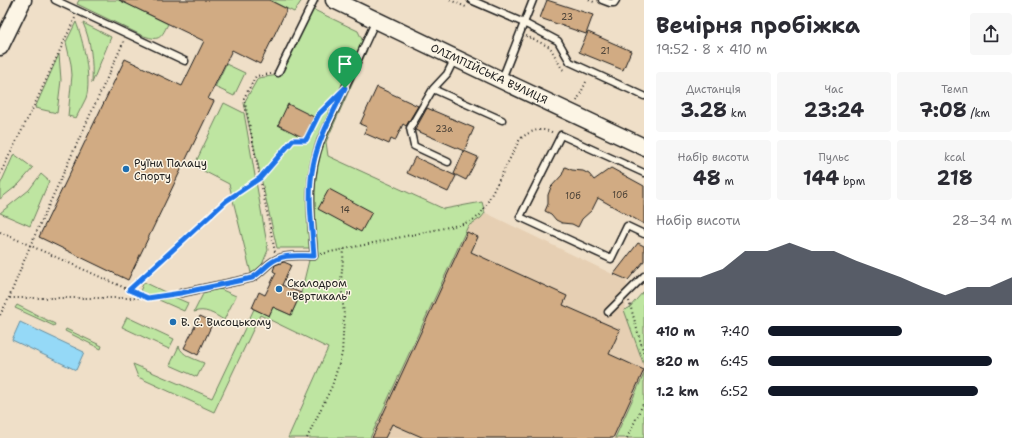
<!DOCTYPE html>
<html lang="uk">
<head>
<meta charset="utf-8">
<style>
  :root { --surface:#fff; --page:#f7f7f7; --text:#2b2b33; --muted:#7c7c81; --accent:#111827 }
  body { margin:0; font-family:"Shantell Sans",sans-serif; background:var(--page); color:var(--text); height:100vh; display:flex; flex-direction:column; font-size:15px; white-space:nowrap }
  * { box-sizing:border-box; margin:0 }
  p { font-size:13px; color:var(--muted) }
  .icon { flex:none; width:22px; height:22px; fill:none; stroke:currentColor; stroke-width:2; stroke-linecap:round; stroke-linejoin:round }
  .map { position:relative; flex:1; overflow:hidden }
  .details { display:flex; flex-direction:column; background:var(--surface); width:380px }
  .details>* { flex:none }
  .pin { position:absolute; display:grid; place-items:center; width:34px; height:34px; color:#fff; margin:-41px -17px; border-radius:50% 50% 50% 0; rotate:-45deg; box-shadow:0 0 4px #0007 }
  .pin .icon { rotate:45deg }
  .round { display:grid; place-items:center; flex:none; width:42px; height:42px; border-radius:4px; background:var(--page) }
  .head { display:flex; align-items:center; justify-content:space-between; height:68px; padding:0 12px }
  h1 { font-size:22px; font-weight:700; line-height:30px }
  .stats { display:grid; grid-template-columns:repeat(3,1fr); gap:6px; height:68px; padding:4px 12px }
  .stats div { display:grid; align-content:center; border-radius:4px; background:var(--page); text-align:center }
  .stats b { font-size:20px; font-weight:700 }
  .stats small { font-size:11px; font-weight:400 }
  .stats p { font-size:11px }
  .chart { height:112px; padding:8px 12px }
  .chart p { display:flex; justify-content:space-between }
  .chart svg { width:100%; height:72px; margin-top:4px; fill:var(--accent); opacity:.7 }
  ul { padding:0 12px; list-style:none; font-size:13px }
  li { display:grid; grid-template-columns:64px 48px 1fr; align-items:center; height:30px }
  li i { height:10px; border-radius:5px; background:var(--accent) }
  main { display:flex; flex:1; min-height:0 }
  .map>svg:first-child { display:block }
</style>
</head>
<body>
<main>
<div class="map">
<svg width="644" height="438" viewBox="0 0 644 438">
  <rect width="100%" height="100%" fill="#efdfc8"/>
  <filter id="ink" filterUnits="userSpaceOnUse"><feTurbulence type="fractalNoise" baseFrequency=".025" numOctaves="2"/><feDisplacementMap in="SourceGraphic" scale="8" xChannelSelector="R" yChannelSelector="G"/><feConvolveMatrix kernelMatrix="1 2 1 2 8 2 1 2 1" color-interpolation-filters="sRGB"/></filter>
  <g filter="url(#ink)">
    <!-- built -->
    <path fill="#e6cfb3" d="M486,213L627,281L625,310L644,365V374L615,438H370L468,225L481,218Z"/>
    <!-- green -->
    <path fill="#bee5a1" stroke="#6d805e" d="M79,0H119L168,24C160,40 159,41 141,35L77,4Z
      M269,0H302L294,12Z
      M312,9L358,31L367,50L326,142L328,156L444,209L482,202L485,213L481,218L468,226L370,438H288L328,348L260,315L214,412L138,377L133,364L212,398L254,309L269,316L273,307L291,315L301,293L312,248H277L244,103L258,78L279,75Z
      M76,22C83,39 92,80 86,98C83,105 79,111 76,118L68,116L72,75L71,64L66,42Z
      M83,23L111,37L92,83C93,62 91,41 83,23Z
      M59,54L61,80L57,113L35,108Z
      M226,64L245,73L234,96L215,87Z
      M224,103L244,113L268,250L259,272L251,273L229,184L194,166Z
      M14,154L33,168L19,184L0,199V185Z
      M41,174L49,181L30,226L0,213L29,190Z
      M144,282L167,293L151,296L140,291Z
      M220,289L236,296L224,320C214,314 205,308 194,312L205,290Z
      M643,292H644V365L624,310L629,308Z
      M174,297L188,303L184,311L159,300Z
      M17,305L55,324L54,326L15,308Z
      M127,317L174,339L169,349L122,327Z
      M66,329L102,346L101,349L65,331Z
      M179,346C182,356 195,359 204,363L197,377L170,365Z
      M644,374V438H615Z"/>
    <!-- water -->
    <path fill="#95d9f7" stroke="#658d9f" d="M20,322L84,352L76,370L12,340Z"/>
    <!-- building -->
    <path fill="#d1ab83" stroke="#1c1c1c" d="M119,0H269L287,9L260,64L232,50L208,99L214,101L128,280L39,237L125,59L182,86L204,41Z
      M547,0L593,15L586,34L540,18Z
      M588,32L631,51L623,70L579,52Z
      M377,87L418,106L406,126L403,124L395,141L391,139L389,144L364,133L367,127L360,124Z
      M288,104L314,117L304,138L278,125Z
      M427,108L474,128L464,151L415,130Z
      M464,151L478,157L466,180L454,174Z
      M415,157L456,176L448,192L407,173Z
      M565,167L572,170L583,171L589,174L594,180L611,168L644,186V224L598,198L592,210L582,219L578,227L572,224L562,223L556,220L551,214L545,211L548,204V195L551,187L562,175Z
      M329,189L372,212L361,232L318,209Z
      M467,232L478,237L471,252L567,296L563,305L620,330L609,354L644,370L613,438H424L392,424L385,438H372Z
      M638,243L644,246V261L628,280L614,274Z
      M284,262L291,265L282,285L301,293L291,315L273,307L269,316L252,308L259,292L265,295L276,273L273,271L275,265Z
      M200,316L213,322L198,355L184,348Z"/>
    <g fill="none" stroke-linecap="round" stroke-linejoin="round">
      <defs>
        <path id="lane" d="M55,0L185,61
          M471,0L524,23L558,41L570,62L644,96
          M602,0L610,3H614L616,0
          M278,73L314,0
          M502,79L533,0
          M433,89L502,120
          M448,162L414,146L410,128L433,89L447,74L455,58
          M644,173L561,135L520,217L611,259L627,226L644,234
          M181,293L252,278C259,274 263,269 269,264C282,253 298,256 314,256C311,213 306,181 321,140L376,20
          M608,312L644,276"/>
        <path id="secondary" d="M334,0L501,80L644,147
          M0,47L23,0"/>
      </defs>
      <!-- lane casing -->
      <use href="#lane" stroke="#1c1c1c" stroke-width="9"/>
      <!-- secondary casing -->
      <use href="#secondary" stroke="#1c1c1c" stroke-width="19"/>
      <!-- path -->
      <path stroke="#1c1c1c" stroke-width="2" stroke-dasharray="1 3" stroke-linecap="butt" d="M450,0L466,7
        M589,0L594,2
        M526,36L550,47L562,69L566,71
        M271,74L256,76L244,98L275,252
        M577,101L587,80
        M0,174L33,108L75,18
        M0,232L145,297
        M321,254L463,224L475,219L480,215L485,207L520,139C531,130 541,127 554,133
        M129,290L226,201L260,178L293,140H306L319,114L327,106
        M9,298L30,246L124,41
        M629,301L644,354
        M0,315L9,298H148L174,294
        M307,438L332,386L342,354L344,316L341,281L344,249
        M627,438L644,402"/>
      <!-- lane -->
      <use href="#lane" stroke="#fcf5e5" stroke-width="6"/>
      <!-- secondary -->
      <use href="#secondary" stroke="#fcf5e5" stroke-width="16"/>
    </g>
  </g>
  <g fill="none" stroke-linecap="round" stroke-linejoin="round" filter="url(#ink)">
    <defs>
      <path id="route" d="M345,88C333,113 318,139 313,166C307,195 312,226 314,256C298,256 282,253 269,264C263,269 259,274 252,278L181,293L148,298L129,290L226,201L260,178L293,140H306L319,114Z"/>
    </defs>
    <!-- route casing -->
    <use href="#route" stroke="#fff" stroke-width="8"/>
    <!-- route -->
    <use href="#route" stroke="#1a73e8" stroke-width="5"/>
  </g>
  <!-- markers -->
  <g fill="#1f6fb2" stroke="#fcf5e5" stroke-width="1.5">
    <circle cx="126" cy="169" r="4"/>
    <circle cx="279" cy="289" r="4"/>
    <circle cx="173" cy="322" r="4"/>
  </g>
  <g text-anchor="middle" dominant-baseline="central" stroke-width="3" stroke-linejoin="round" paint-order="stroke">
    <!-- number labels -->
    <g font-size="9" fill="#494036">
      <text x="567" y="17">23</text>
      <text x="605" y="51">21</text>
      <text x="444" y="129">23а</text>
      <text x="620" y="195">10б</text>
      <text x="573" y="196">10б</text>
      <text x="345" y="210">14</text>
    </g>
    <!-- street labels -->
    <g font-size="11" fill="#1c1c1c" stroke="#fcf5e5">
      <text transform="translate(489 74) rotate(25)">ОЛІМПІЙСЬКА ВУЛИЦЯ</text>
    </g>
    <!-- poi labels -->
    <g font-size="11" fill="#1c1c1c" stroke="#fcf5e5" text-anchor="start">
      <text x="134" y="163">Руїни Палацу<tspan x="134" dy="13">Спорту</tspan></text>
      <text x="287" y="283">Скалодром<tspan x="287" dy="13">"Вертикаль"</tspan></text>
      <text x="181" y="322">В. С. Висоцькому</text>
    </g>
  </g>
</svg>
<div class="pin" style="left:345px;top:88px;background:#1e9e55"><svg class="icon" aria-label="arrive" viewBox="0 0 24 24"><path d="M6 21V4h12l-3 4 3 4H6"/></svg></div>
</div>
<section class="details">
<div class="head"><div><h1>Вечірня пробіжка</h1><p>19:52 · 8 × 410 m</p></div><a class="round"><svg class="icon" aria-label="share" viewBox="0 0 24 24"><path d="M12 15V3M7 8l5-5 5 5M5 13v7h14v-7"/></svg></a></div>
<div class="stats">
<div><p>Дистанція</p><b>3.28<small> km</small></b></div>
<div><p>Час</p><b>23:24</b></div>
<div><p>Темп</p><b>7:08<small> /km</small></b></div>
</div>
<div class="stats">
<div><p>Набір висоти</p><b>48<small> m</small></b></div>
<div><p>Пульс</p><b>144<small> bpm</small></b></div>
<div><p>kcal</p><b>218</b></div>
</div>
<div class="chart"><p><span>Набір висоти</span>28–34 m</p>
<svg viewBox="0 0 160 44" preserveAspectRatio="none"><path d="M0 44V27L10 27L20 27L30 22L40 11L50 11L60 6L70 11L80 11L90 17L100 22L110 27L120 33L130 38L140 33L150 33L160 27V44z"/></svg>
</div>
<ul>
<li><b>410 m</b>7:40<i style="width:55%"></i></li>
<li><b>820 m</b>6:45<i style="width:92%"></i></li>
<li><b>1.2 km</b>6:52<i style="width:86%"></i></li>
</ul>
</section>
</main>
</body>
</html>
